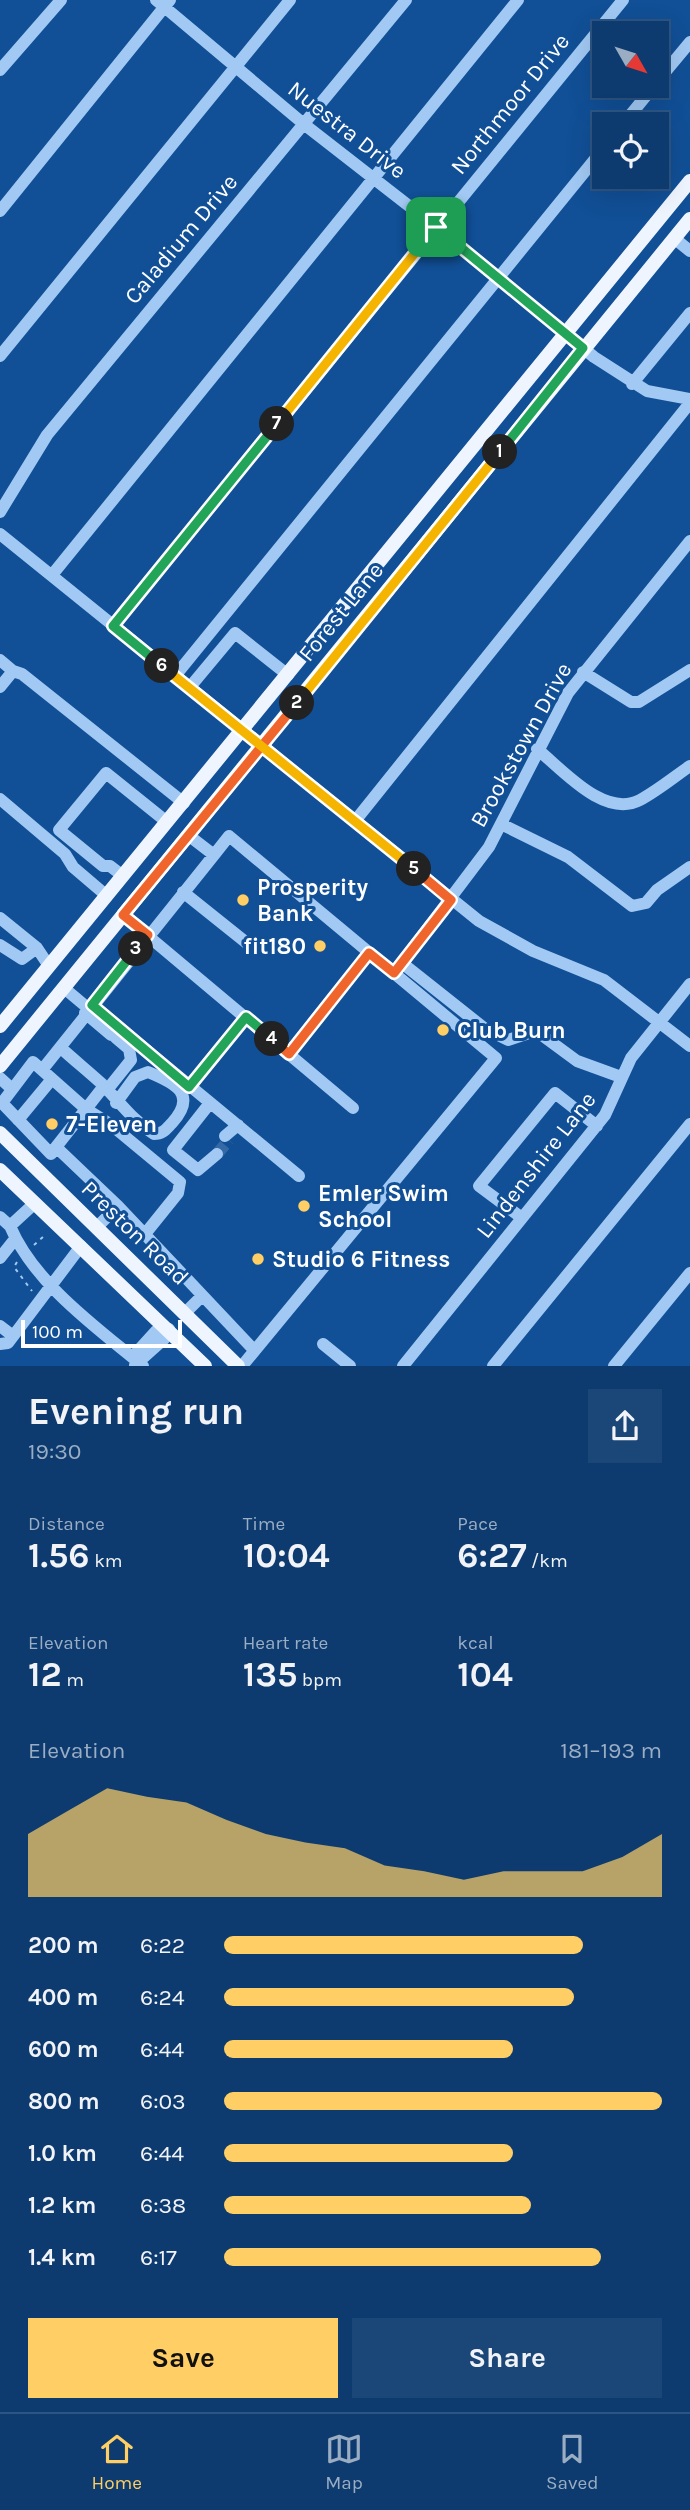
<!DOCTYPE html>
<html lang="en">
<head>
<meta charset="utf-8">
<style>
  :root { --surface:#0d3b70; --page:#1b4678; --text:#f1f3f6; --muted:#9aadc3; --line:#2d5583; --accent:#ffce64 }
  body { margin:0; font-family:Karla,sans-serif; background:var(--page); color:var(--text); height:100vh; display:flex; flex-direction:column; font-size:26px; white-space:nowrap }
  * { box-sizing:border-box; margin:0 }
  p { font-size:23px; color:var(--muted) }
  .icon { flex:none; width:38px; height:38px; fill:none; stroke:currentColor; stroke-width:2; stroke-linecap:round; stroke-linejoin:round }
  .map { position:relative; height:1366px; overflow:hidden }
  .sheet { display:flex; flex-direction:column; background:var(--surface); flex:1 }
  .sheet>* { flex:none }
  .needle { width:46px; rotate:129deg }
  .fabs { position:absolute; left:592px; top:21px; display:grid; gap:14px }
  .fabs a { display:grid; place-items:center; width:77px; height:77px; border-radius:0px; background:var(--surface); box-shadow:0 7px 28px #0002,0 0 0 2px var(--line); font-size:35px }
  .scale { position:absolute; left:21px; bottom:18px; width:161px; box-sizing:border-box; padding-left:7px; border:4px solid #fff; border-top:0; font-size:19px; line-height:24px; white-space:nowrap; color:#fff; -webkit-text-stroke:5px #114f96; paint-order:stroke }
  .pin { position:absolute; display:grid; place-items:center; width:60px; height:60px; color:#fff; margin:-30px; border-radius:14px; box-shadow:0 4px 10px #0006 }
  .km { position:absolute; width:35px; height:35px; margin:-18px; border-radius:50%; background:#222; color:#fff; font-size:19px; line-height:35px; text-align:center }
  .round { display:grid; place-items:center; flex:none; width:74px; height:74px; border-radius:0px; background:var(--page) }
  .head { display:flex; align-items:center; justify-content:space-between; height:119px; padding:0 28px }
  h1 { font-size:38px; font-weight:700; line-height:52px }
  .figures { display:grid; grid-template-columns:repeat(3,1fr); gap:10px; height:119px; padding:7px 28px }
  .figures div { display:grid; align-content:center }
  .figures b { font-size:35px; font-weight:700 }
  .figures small { font-size:19px; font-weight:400 }
  .figures p { font-size:19px }
  .chart { height:196px; padding:14px 28px }
  .chart p { display:flex; justify-content:space-between }
  .chart svg { width:100%; height:126px; margin-top:7px; fill:var(--accent); opacity:.7 }
  .primary-button { display:flex; gap:14px; margin-top:auto; padding:14px 28px }
  .primary-button a { flex:1; height:80px; border-radius:0px; background:var(--accent); color:#111; font-size:28px; font-weight:700; line-height:80px; text-align:center }
  .primary-button a+a { background:var(--page); color:var(--text) }
  ul { padding:0 28px; list-style:none; font-size:23px }
  li { display:grid; grid-template-columns:112px 84px 1fr; align-items:center; height:52px }
  li i { height:18px; border-radius:9px; background:var(--accent) }
  .tabs { display:flex; justify-content:space-around; align-items:center; height:98px; border-top:2px solid var(--line); background:var(--surface); font-size:19px; color:var(--muted) }
  .tabs a { display:grid; justify-items:center; gap:4px }
  .tabs .selected { color:var(--accent) }
  .map>svg:first-child { display:block }
</style>
</head>
<body>
<div class="map">
<svg width="690" height="1366" viewBox="0 0 690 1366">
  <rect width="100%" height="100%" fill="#114f96"/>
  <g fill="none" stroke-linecap="round" stroke-linejoin="round">
    <!-- minor-tunnel -->
    <path stroke="#3569a6" stroke-width="12" stroke-dasharray="12 6" stroke-linecap="butt" d="M217,1154L229,1140"/>
    <!-- path -->
    <path stroke="#a1c9f3" stroke-width="2" stroke-dasharray="3.5 5" stroke-linecap="butt" d="M34,1245L44,1236
      M17,1262L14,1267L32,1291"/>
    <!-- minor -->
    <path stroke="#a1c9f3" stroke-width="12" d="M156,0L305,125L436,227L594,357L647,391L690,399
      M0,70L61,0
      M656,83L690,42
      M623,124L654,86
      M0,211L170,0
      M674,238L690,251
      M0,356L290,0
      M632,384L690,313
      M0,512L47,435L406,0
      M0,534L479,921L533,951L604,980L690,1046
      M52,575L518,0
      M113,626L623,0
      M0,660L13,671L0,687
      M13,671L22,674L184,803
      M583,672L631,702H639L690,670
      M175,676L604,148
      M190,687L235,633L288,675
      M537,749C562,769 604,819 640,800C657,791 674,777 690,766
      M0,799L65,854L73,867L107,896
      M355,821L690,403
      M501,824L568,857L632,906L646,903L657,890L690,867
      M188,835L214,855L229,836L496,1058L242,1366
      M214,855L42,1070L33,1062L2,1103L51,1154L56,1147L118,1206L254,1350
      M123,876L110,866H103L59,830L106,773L167,822
      M183,892L248,944
      M123,915L353,1108
      M0,918L37,948L49,966
      M0,945L22,959L37,948
      M402,963L484,1028L508,1040L529,1033H539L577,1061L621,1077
      M394,973L489,847L568,693L690,541
      M64,988L89,1009
      M92,1005L299,1176
      M85,1013L111,1035
      M61,1048C74,1060 89,1072 102,1084C120,1102 132,1120 154,1134C163,1134 166,1129 172,1123C198,1094 175,1083 148,1072L135,1077L116,1103
      M289,1053L369,953
      M42,1070L86,1109L56,1147
      M0,1078L12,1089
      M104,1086L86,1109L110,1124L180,1182L178,1193L145,1234
      M189,1087L246,1017
      M107,1090L131,1060L129,1049L116,1038
      M210,1103L173,1150L198,1170L217,1154
      M18,1120L52,1079
      M225,1136L238,1125
      M0,1217L10,1226L35,1203
      M522,1218L479,1186L555,1093L597,1126
      M10,1226C34,1283 96,1327 143,1366
      M97,1227L118,1206
      M0,1258L15,1239
      M185,1313L201,1297
      M0,1326L13,1336
      M0,1344L8,1343L81,1246
      M323,1344L350,1366
      M138,1361L136,1353L156,1331L169,1329
      M135,1365L164,1339L169,1329
      M403,1366L605,1115L631,1058L690,984
      M493,1366L690,1124
      M614,1366L690,1273"/>
    <!-- major -->
    <path stroke="#eef5ff" stroke-width="14" d="M0,1026L690,181
      M0,1066L690,219
      M0,1133L238,1366
      M0,1170L205,1366"/>
  </g>
  <g fill="none" stroke-linecap="round" stroke-linejoin="round">
    <defs>
      <path id="split-1" d="M436,227L583,348L500,452"/>
      <path id="split-2" d="M297,703L500,452"/>
      <path id="split-3" d="M136,949L148,935L123,915L297,703"/>
      <path id="split-4" d="M136,949L92,1005L189,1087L246,1017L272,1039"/>
      <path id="split-5" d="M272,1039L289,1054L369,953L394,973L451,900L414,869"/>
      <path id="split-6" d="M162,666L414,869"/>
      <path id="split-7" d="M162,666L113,626L277,424"/>
      <path id="split-8" d="M277,424L436,227"/>
    </defs>
    <!-- split-1 casing -->
    <use href="#split-1" stroke="#fff" stroke-width="14"/>
    <!-- split-2 casing -->
    <use href="#split-2" stroke="#fff" stroke-width="14"/>
    <!-- split-3 casing -->
    <use href="#split-3" stroke="#fff" stroke-width="14"/>
    <!-- split-4 casing -->
    <use href="#split-4" stroke="#fff" stroke-width="14"/>
    <!-- split-5 casing -->
    <use href="#split-5" stroke="#fff" stroke-width="14"/>
    <!-- split-6 casing -->
    <use href="#split-6" stroke="#fff" stroke-width="14"/>
    <!-- split-7 casing -->
    <use href="#split-7" stroke="#fff" stroke-width="14"/>
    <!-- split-8 casing -->
    <use href="#split-8" stroke="#fff" stroke-width="14"/>
    <!-- split-1 -->
    <use href="#split-1" stroke="#22a559" stroke-width="9"/>
    <!-- split-2 -->
    <use href="#split-2" stroke="#f5b400" stroke-width="9"/>
    <!-- split-3 -->
    <use href="#split-3" stroke="#f0652b" stroke-width="9"/>
    <!-- split-4 -->
    <use href="#split-4" stroke="#22a559" stroke-width="9"/>
    <!-- split-5 -->
    <use href="#split-5" stroke="#f0652b" stroke-width="9"/>
    <!-- split-6 -->
    <use href="#split-6" stroke="#f5b400" stroke-width="9"/>
    <!-- split-7 -->
    <use href="#split-7" stroke="#22a559" stroke-width="9"/>
    <!-- split-8 -->
    <use href="#split-8" stroke="#f5b400" stroke-width="9"/>
  </g>
  <!-- markers -->
  <g fill="#ffce64" stroke="#114f96" stroke-width="2.5">
    <circle cx="243" cy="900" r="7"/>
    <circle cx="320" cy="946" r="7"/>
    <circle cx="443" cy="1030" r="7"/>
    <circle cx="52" cy="1124" r="7"/>
    <circle cx="304" cy="1206" r="7"/>
    <circle cx="258" cy="1259" r="7"/>
  </g>
  <g text-anchor="middle" dominant-baseline="central" stroke-width="6" stroke-linejoin="round" paint-order="stroke">
    <!-- street labels -->
    <g font-size="23" fill="#fff" stroke="#114f96">
      <text transform="translate(510 104) rotate(-51)">Northmoor Drive</text>
      <text transform="translate(347 130) rotate(38)">Nuestra Drive</text>
      <text transform="translate(181 239) rotate(-50)">Caladium Drive</text>
      <text transform="translate(341 612) rotate(-51)">Forest Lane</text>
      <text transform="translate(521 745) rotate(-61)">Brookstown Drive</text>
      <text transform="translate(536 1165) rotate(-52)">Lindenshire Lane</text>
      <text transform="translate(135 1233) rotate(44)">Preston Road</text>
    </g>
    <!-- poi labels -->
    <g font-size="23" font-weight="bold" fill="#fff" stroke="#114f96" text-anchor="start">
      <text x="257" y="887">Prosperity<tspan x="257" dy="26">Bank</tspan></text>
      <text x="306" y="946" text-anchor="end">fit180</text>
      <text x="457" y="1030">Club Burn</text>
      <text x="66" y="1124">7-Eleven</text>
      <text x="318" y="1193">Emler Swim<tspan x="318" dy="26">School</tspan></text>
      <text x="272" y="1259">Studio 6 Fitness</text>
    </g>
  </g>
</svg>
<div class="fabs">
<a><svg class="needle" viewBox="-14 -14 28 28"><path d="M0-13l5 13h-10z" fill="#e53935"/><path d="M0 13l5-13h-10z" fill="#9aadc3"/></svg></a>
<a><svg class="icon" aria-label="locate" viewBox="0 0 24 24"><circle cx="12" cy="12" r="6"/><path d="M12 2v4M12 18v4M2 12h4M18 12h4"/></svg></a>
</div>
<div class="scale">100 m</div>
<div class="pin" style="left:436px;top:227px;background:#1e9e55"><svg class="icon" aria-label="arrive" viewBox="0 0 24 24"><path d="M6 21V4h12l-3 4 3 4H6"/></svg></div>
<b class="km" style="left:500px;top:452px">1</b>
<b class="km" style="left:297px;top:703px">2</b>
<b class="km" style="left:136px;top:949px">3</b>
<b class="km" style="left:272px;top:1039px">4</b>
<b class="km" style="left:414px;top:869px">5</b>
<b class="km" style="left:162px;top:666px">6</b>
<b class="km" style="left:277px;top:424px">7</b>
</div>
<section class="sheet">
<div class="head"><div><h1>Evening run</h1><p>19:30</p></div><a class="round"><svg class="icon" aria-label="share" viewBox="0 0 24 24"><path d="M12 15V3M7 8l5-5 5 5M5 13v7h14v-7"/></svg></a></div>
<div class="figures">
<div><p>Distance</p><b>1.56<small> km</small></b></div>
<div><p>Time</p><b>10:04</b></div>
<div><p>Pace</p><b>6:27<small> /km</small></b></div>
</div>
<div class="figures">
<div><p>Elevation</p><b>12<small> m</small></b></div>
<div><p>Heart rate</p><b>135<small> bpm</small></b></div>
<div><p>kcal</p><b>104</b></div>
</div>
<div class="chart"><p><span>Elevation</span>181–193 m</p>
<svg viewBox="0 0 160 44" preserveAspectRatio="none"><path d="M0 44V22L10 14L20 6L30 9L40 11L50 17L60 22L70 25L80 27L90 33L100 35L110 38L120 35L130 35L140 35L150 30L160 22V44z"/></svg>
</div>
<ul>
<li><b>200 m</b>6:22<i style="width:82%"></i></li>
<li><b>400 m</b>6:24<i style="width:80%"></i></li>
<li><b>600 m</b>6:44<i style="width:66%"></i></li>
<li><b>800 m</b>6:03<i style="width:100%"></i></li>
<li><b>1.0 km</b>6:44<i style="width:66%"></i></li>
<li><b>1.2 km</b>6:38<i style="width:70%"></i></li>
<li><b>1.4 km</b>6:17<i style="width:86%"></i></li>
</ul>
<div class="primary-button"><a>Save</a><a>Share</a></div>
</section>
<nav class="tabs">
<a class="selected"><svg class="icon" aria-label="home" viewBox="0 0 24 24"><path d="M3 11l9-7 9 7M6 9v11h12V9"/></svg>Home</a>
<a><svg class="icon" aria-label="map" viewBox="0 0 24 24"><path d="M3 6l6-2 6 2 6-2v14l-6 2-6-2-6 2zM9 4v14M15 6v14"/></svg>Map</a>
<a><svg class="icon" aria-label="saved" viewBox="0 0 24 24"><path d="M7 4h10v16l-5-4-5 4z"/></svg>Saved</a>
</nav>
</body>
</html>
